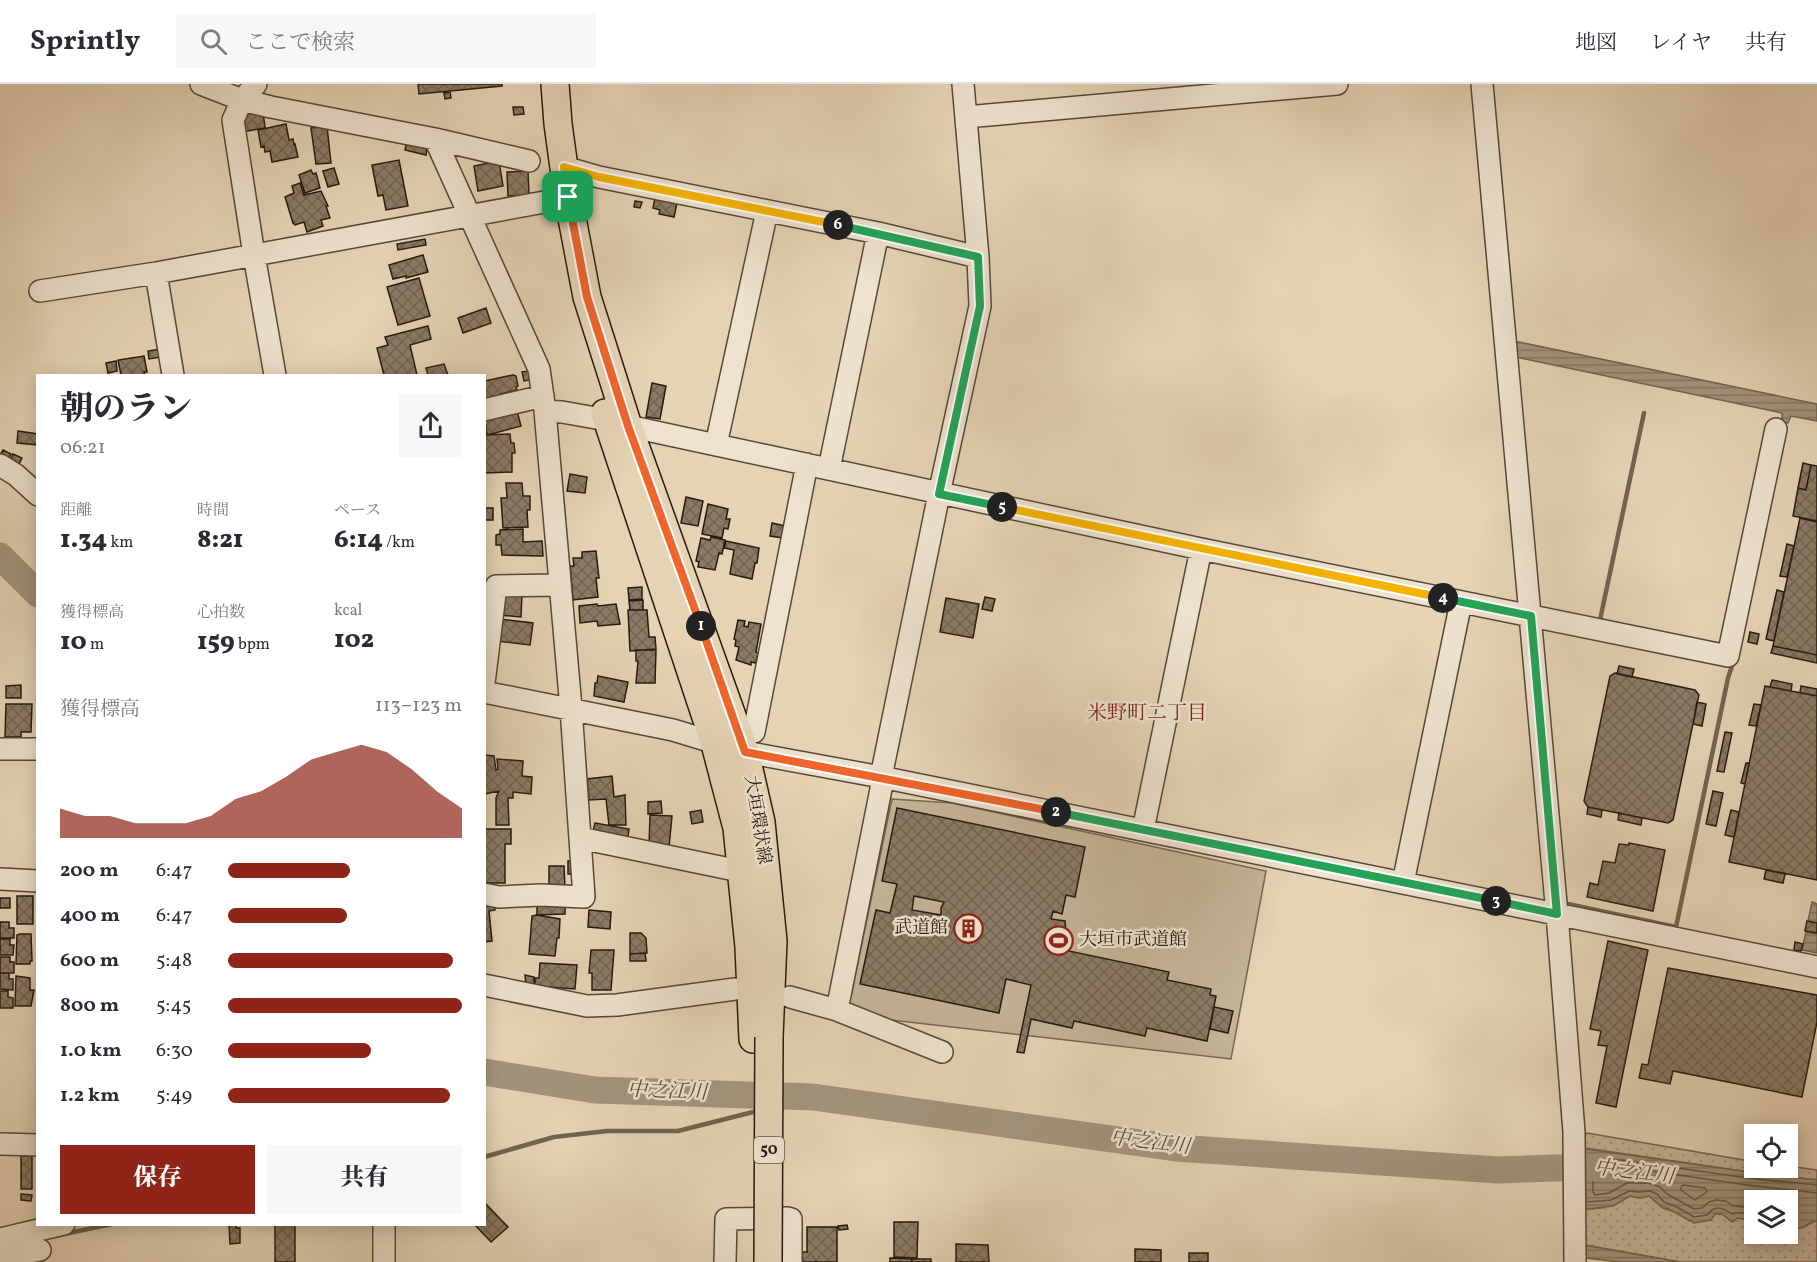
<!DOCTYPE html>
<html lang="ja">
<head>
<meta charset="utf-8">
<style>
  :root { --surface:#fff; --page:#f7f7f7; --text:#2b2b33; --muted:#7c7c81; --line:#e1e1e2; --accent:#8f2418 }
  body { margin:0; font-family:Vollkorn,"Noto Serif JP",serif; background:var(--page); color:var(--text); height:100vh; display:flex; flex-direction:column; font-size:22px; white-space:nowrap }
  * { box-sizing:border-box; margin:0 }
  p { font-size:20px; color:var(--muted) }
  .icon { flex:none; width:33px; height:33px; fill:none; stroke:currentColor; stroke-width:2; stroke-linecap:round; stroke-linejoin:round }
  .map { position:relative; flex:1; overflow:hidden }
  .details { position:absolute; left:36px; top:290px; width:450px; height:852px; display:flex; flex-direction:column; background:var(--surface); border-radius:0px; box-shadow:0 3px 15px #0003 }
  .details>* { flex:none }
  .fabs { position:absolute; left:1744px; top:1040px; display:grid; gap:12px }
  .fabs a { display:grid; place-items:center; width:54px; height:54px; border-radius:0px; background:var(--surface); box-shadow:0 3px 15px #0003; font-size:30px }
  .pin { position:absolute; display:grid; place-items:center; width:51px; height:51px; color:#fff; margin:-26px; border-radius:12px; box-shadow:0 3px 9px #0006 }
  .km { position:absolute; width:30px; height:30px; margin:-15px; border-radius:50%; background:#222; color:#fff; font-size:16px; line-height:30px; text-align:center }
  .round { display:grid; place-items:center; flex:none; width:63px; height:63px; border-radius:0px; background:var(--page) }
  .summary { display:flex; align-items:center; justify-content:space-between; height:102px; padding:0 24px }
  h1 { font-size:33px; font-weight:800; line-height:45px }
  .stats { display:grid; grid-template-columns:repeat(3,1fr); gap:9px; height:102px; padding:6px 24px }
  .stats div { display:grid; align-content:center }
  .stats b { font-size:26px; font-weight:800 }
  .stats small { font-size:16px; font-weight:400 }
  .stats p { font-size:16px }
  .chart { height:168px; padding:12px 24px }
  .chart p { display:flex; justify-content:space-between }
  .chart svg { width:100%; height:108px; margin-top:6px; fill:var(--accent); opacity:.7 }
  .primary-button { display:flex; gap:12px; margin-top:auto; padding:12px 24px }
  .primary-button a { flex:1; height:69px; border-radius:0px; background:var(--accent); color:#fff; font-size:24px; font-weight:800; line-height:69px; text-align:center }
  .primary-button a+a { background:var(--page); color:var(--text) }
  ul { padding:0 24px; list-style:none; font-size:20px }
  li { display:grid; grid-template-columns:96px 72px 1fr; align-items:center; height:45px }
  li i { height:15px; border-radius:8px; background:var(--accent) }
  header { display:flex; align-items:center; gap:36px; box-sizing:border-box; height:84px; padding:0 30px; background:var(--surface); border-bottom:2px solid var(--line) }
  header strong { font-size:28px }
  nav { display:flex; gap:33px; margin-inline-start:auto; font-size:21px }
  .search { width:420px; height:54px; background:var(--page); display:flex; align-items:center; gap:15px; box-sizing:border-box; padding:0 21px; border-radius:0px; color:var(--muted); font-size:22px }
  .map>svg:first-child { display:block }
</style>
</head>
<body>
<header>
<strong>Sprintly</strong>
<div class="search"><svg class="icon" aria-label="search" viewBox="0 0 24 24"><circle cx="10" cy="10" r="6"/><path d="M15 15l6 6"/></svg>ここで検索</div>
<nav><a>地図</a><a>レイヤ</a><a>共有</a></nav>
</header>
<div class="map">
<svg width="1817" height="1178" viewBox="0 0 1817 1178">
  <defs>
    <pattern id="grass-dots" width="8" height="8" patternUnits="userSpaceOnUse" patternTransform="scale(1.5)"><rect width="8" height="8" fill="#c5b498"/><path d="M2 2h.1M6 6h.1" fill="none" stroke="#a99a82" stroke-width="1.8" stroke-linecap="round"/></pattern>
    <pattern id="water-rules" width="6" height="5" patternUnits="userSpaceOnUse" patternTransform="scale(1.5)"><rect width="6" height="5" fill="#a4947c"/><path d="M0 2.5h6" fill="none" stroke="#867864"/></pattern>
    <pattern id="building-cross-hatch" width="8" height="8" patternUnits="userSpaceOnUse" patternTransform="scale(1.5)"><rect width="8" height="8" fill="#8a7a65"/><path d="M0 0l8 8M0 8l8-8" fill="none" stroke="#716352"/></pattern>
  </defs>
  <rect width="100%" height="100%" fill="#e5d3b4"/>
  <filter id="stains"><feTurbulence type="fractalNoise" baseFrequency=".00333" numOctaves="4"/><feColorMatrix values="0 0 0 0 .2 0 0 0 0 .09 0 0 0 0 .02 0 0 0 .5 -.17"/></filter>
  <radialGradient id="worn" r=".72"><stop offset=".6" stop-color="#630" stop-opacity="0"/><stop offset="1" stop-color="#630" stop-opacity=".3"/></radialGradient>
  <!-- grass -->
  <path fill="url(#grass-dots)" stroke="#766754" stroke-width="1.5" d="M1587,1049L1755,1078V1083L1788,1082L1817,1086V1096L1749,1088L1585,1064L1584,1052Z
    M1630,1112L1640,1114L1649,1112L1663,1124L1672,1127L1722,1130L1748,1136L1751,1139V1144L1755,1145V1149L1785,1150L1789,1145L1804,1143L1815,1137H1817V1178H1680L1585,1161V1125L1602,1124Z"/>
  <!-- park -->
  <path fill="#c5b498" stroke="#766754" stroke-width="1.5" d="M892,715L952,719L1266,787L1231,975L882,935L848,926Z"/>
  <!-- water -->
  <path fill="url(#water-rules)" stroke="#726351" stroke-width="1.5" d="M1509,256L1817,320V337L1791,332L1788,339L1782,338V329L1511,272Z
    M1812,818L1817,820V839L1808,837Z
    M1806,848L1817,850V869L1802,866Z
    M1579,1064L1749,1088L1817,1096V1137L1811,1138L1804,1143L1788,1147V1116H1755V1145L1751,1144V1139L1748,1136L1738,1134L1732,1138L1722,1130H1715L1711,1136L1694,1139L1667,1124H1663L1649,1112L1640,1114L1630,1112L1613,1122L1580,1126Z
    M1578,1160L1680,1178H1620L1578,1173Z"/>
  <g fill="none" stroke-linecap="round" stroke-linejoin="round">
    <!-- shore -->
    <path stroke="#665746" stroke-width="1.5" d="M1586,1071L1748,1094L1817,1101
      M1683,1101L1705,1104L1707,1108L1695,1116L1681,1106V1103Z
      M1587,1118L1611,1116L1629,1107L1639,1108L1650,1107L1657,1110L1664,1118L1675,1122L1694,1133L1707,1131C1715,1121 1722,1123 1732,1130C1740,1128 1749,1128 1755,1134
      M1755,1124L1733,1122L1726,1117L1716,1116L1709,1118L1702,1124L1694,1125L1667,1110L1660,1103L1649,1099H1627L1609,1109L1595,1111L1593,1108V1082L1596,1079L1747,1101L1817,1109"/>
    <!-- stream -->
    <path stroke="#726351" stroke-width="4.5" d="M1600,536L1644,329
      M1568,820L1676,843L1728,594L1734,576
      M778,1022L813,1013
      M484,1073L554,1053L607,1047H678L761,1026
      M64,1150L112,1140"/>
    <!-- river -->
    <path stroke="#a4947c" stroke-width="27" d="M0,472L38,510
      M484,988L595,1006L813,1013L1176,1064L1498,1086L1586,1083L1599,1084"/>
  </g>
  <!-- building -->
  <path fill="url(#building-cross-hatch)" stroke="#271a10" stroke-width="1.5" fill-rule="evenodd" d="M418,0H502V2L419,10Z
    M450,8L451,14L445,15L444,9Z
    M513,23H523L524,30L514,31Z
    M244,27H263L265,44L241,48Z
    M286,40L289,56L293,55L294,61L295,60L298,73L272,78L270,67L265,68L264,62L261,63L258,46Z
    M327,42L331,79L316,80L311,44Z
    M407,56L428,60L426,71L405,66Z
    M399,76L408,122L386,126L383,111L378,112L372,81Z
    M499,77L503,102L478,107L474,82Z
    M334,84L339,100L328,103L323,87Z
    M311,86L313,90L316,89L320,104L305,109L299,91Z
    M528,87L529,111L508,112L507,88Z
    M300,99L304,111L321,107L328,122H326L330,134L321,136L323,142L307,148L304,138L295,141L293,139L285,113L294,109L292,102Z
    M656,109L678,114L674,133L659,130L660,126L653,124Z
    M635,117L642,118L640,124L634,123Z
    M425,155L426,161L398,166L397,160Z
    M423,171L428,188L406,194V192L393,195L389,181Z
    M419,194L430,232L398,241L387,203Z
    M486,224L491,239L463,249L458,234Z
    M428,242L431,255L410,261L417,291H384L377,264L388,261L385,253Z
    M160,265L161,273L149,275L148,267Z
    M144,272L147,288H144L145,291H121L118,276Z
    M116,277L117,287L108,289L106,279Z
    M444,280L448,291H428L426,284Z
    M529,287L530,296L524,297L522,288Z
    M513,291L516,292L518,302L516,303L517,306L500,310L502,320L484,324V297Z
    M652,299L666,302L660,335L646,333Z
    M516,323L521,342L487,351L484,332Z
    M18,347L38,350V361L17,359Z
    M510,350L511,359H514L515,369H512V388L484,389V351Z
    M3,366L11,370L7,377L0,371Z
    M13,370L22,374L17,384L9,380Z
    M1803,379L1811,381L1806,406L1798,404Z
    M1811,381L1817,382V437L1793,432L1798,404L1806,406Z
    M570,390L587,393L585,409L567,407Z
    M506,399H522L523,412H530V426H527L528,443L503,444L501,414H507Z
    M686,413L703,417L698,442L681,439Z
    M708,420L728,425L726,435H730L728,445L724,444L722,454L702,450Z
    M484,424H493V436H484Z
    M1800,434L1817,438V571L1773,562Z
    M772,439L786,442L783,454L770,452Z
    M523,445V458L542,457L543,472L502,471L501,461H496V451L500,450V446Z
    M711,453L725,456L722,470L719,469L715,486L698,483L699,478L696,477L701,454L710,456Z
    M726,457L759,464L757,479H755L752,495L730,490L734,466L724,464Z
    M1787,460L1794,462L1787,493L1780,492Z
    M596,467L599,494H596L598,513L573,516L570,482H574L573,474H582V468Z
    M642,503V515L629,516L628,504Z
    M1777,506L1784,508L1774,557L1766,555Z
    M500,509L522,510L521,533L499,531Z
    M985,513L995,515L992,527L982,525Z
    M946,514L979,520L973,554L940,548Z
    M643,516V526H630L629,517Z
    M597,520L598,522L616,520L620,540L598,542L597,537L580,539L579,522Z
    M628,526H647L649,553H655L656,565L630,567Z
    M500,535L533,539L530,561L497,557Z
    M738,536L745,537L744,542L748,543L749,538L761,540L756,568L758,569L756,579L751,578V581L736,576L739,563L735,562L736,556L734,555Z
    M1750,548L1759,550L1757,560L1748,558Z
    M1773,562L1817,571V579L1771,569Z
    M636,566H656L655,599H636L638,577H636Z
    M1619,582L1634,585L1632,593L1617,590Z
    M1615,589L1695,606L1699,611L1673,736L1668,739L1588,723L1584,717L1610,592Z
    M598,592L628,598L624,618L594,612L595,599H597Z
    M1772,596L1792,600L1791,607L1770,603Z
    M21,601V614H6V602Z
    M1765,602L1817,612V796L1729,778Z
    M1801,602L1817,605V612L1800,609Z
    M1697,618L1706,620L1702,642L1693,640Z
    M6,620H32L31,648H21V653H5Z
    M1754,620L1761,621L1756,642L1749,641Z
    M1725,648L1732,649L1724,688L1717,687Z
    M484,671L494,672L496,686L498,685L497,675L523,677L522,692L532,693L531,710L513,708V714H508L509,741H496V714L499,707L484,710Z
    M1746,679H1749L1745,700L1741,699Z
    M612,692L614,713L625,711L626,741H609L606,715L589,716L587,695Z
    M1713,707L1723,709L1716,742L1706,740Z
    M661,717L662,729L648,730V718Z
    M1588,723L1602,726L1601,733L1587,730Z
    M897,724L1085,763L1075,813L1066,811L1062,830L1053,827L1051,835L1065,837L1066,851L1059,862L1046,859L1045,862L1169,888L1167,896L1211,905L1210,911L1216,912L1207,957L1147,944L1145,952L1074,937L1072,944L1031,935L1024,969L1017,968L1031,901L1006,895L999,929L860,900L876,826L890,829L897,800L882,797ZM914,812L944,818L941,824V831L912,826Z
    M701,726L703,738L692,740L690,728Z
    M1731,726L1739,728L1734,753L1725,751Z
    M1619,729L1642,734L1641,741L1618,736Z
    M650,731L672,732L669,763H649Z
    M595,739L629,745L627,759L592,752Z
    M484,745H511V760H505V799H484Z
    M1629,759L1665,766L1653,827L1587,813L1590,799L1598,801L1603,777L1615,779L1619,760L1629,761Z
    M568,777H576V790H568Z
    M549,782H564L565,803L549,804Z
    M1766,786L1785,790L1783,799L1764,795Z
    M17,812H33V840H17Z
    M0,814H10V824H0Z
    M537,817L565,822V830L537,831Z
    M484,818L494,819L495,826L489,827L492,857L484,858Z
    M589,826L611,828L610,845L588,843Z
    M536,831L560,835L559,854H557L555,872L529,870L532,832Z
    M1807,837L1817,839V849L1805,847Z
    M0,838H9V844H14V854H0Z
    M630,849H641L646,854L647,869L630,870Z
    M20,850H31L32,877H30V880H16L17,851Z
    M0,855H10V861H14L13,871H0Z
    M1608,857L1648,866L1616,1023L1596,1019L1607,962L1598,961L1601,947L1590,945Z
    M1795,858L1803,860L1801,867L1794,866Z
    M591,866H614L611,906H592V889H589Z
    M645,869L646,877H630V870Z
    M0,873H10V878H14V889H0Z
    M540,879L577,881L575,905L535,902V894H539Z
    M1668,884L1817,911V938L1802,1013L1673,987L1670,1000L1639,994L1642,980L1648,981Z
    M0,889H9V895H13V906L0,905Z
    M525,891L534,893V901H526Z
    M16,892L30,894V906H34L31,922H15Z
    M0,907H8V913L13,914V924H0Z
    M1214,923L1233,927L1228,949L1210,945Z
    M21,1072H32V1105H21Z
    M21,1110L32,1111L31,1117L21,1116Z
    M484,1118L508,1143L491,1158L474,1140H484Z
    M894,1138H918L917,1174L894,1173Z
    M229,1140H236V1144H240V1159L230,1160Z
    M275,1140H295V1178H275Z
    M847,1141L848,1145L839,1146L838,1142Z
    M807,1143H837V1178H800V1168H807Z
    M956,1160L988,1161L989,1178H956Z
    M1135,1165L1161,1166V1178H1135Z
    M1189,1169H1208V1178H1189Z
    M890,1174L912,1175V1178H890Z
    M912,1175H931V1178H912Z"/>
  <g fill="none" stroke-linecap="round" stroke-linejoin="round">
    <defs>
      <path id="minor" d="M201,0L242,16L271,23L435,55L529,77
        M256,0L242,16L233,36L254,171L275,291
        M1482,0L1557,830L1574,1048L1575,1178
        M966,33L1337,0
        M435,55L539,285L545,327L571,624L584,813L541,811L499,813L484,810
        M564,83L599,93L878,149L829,385
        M878,149L978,173
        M156,189L173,291
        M40,207L156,189L550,117
        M484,326L543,312
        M545,327L562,328L607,336
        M628,342L1201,465L1728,572L1776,345
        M716,361L767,127
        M0,381L16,391L38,411
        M484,599L496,502L560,501
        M484,608L673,646L745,668L881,693L1817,883
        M754,648L807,380
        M0,665H38
        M1143,746L1201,465
        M580,754L730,785
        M0,795L38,797
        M1403,799L1461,518
        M484,901L587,922L617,921L735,905
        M790,913L837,926L881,705V693L939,410L980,222L978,173L963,0
        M837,926L942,968
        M0,1060L38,1061
        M384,1140V1178
        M0,1155L64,1140
        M0,1174L40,1166
        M725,1178L726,1135L787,1134L791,1135V1178"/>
      <path id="major" d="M555,0L558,40L568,113L587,213L628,342L745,668L761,738L773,857L769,953
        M605,329L715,660L737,744L749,863L753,955"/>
    </defs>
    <!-- minor casing -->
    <use href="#minor" stroke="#564839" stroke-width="24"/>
    <!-- major casing -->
    <use href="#major" stroke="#271a10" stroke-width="30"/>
    <!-- minor -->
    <use href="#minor" stroke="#eee2ce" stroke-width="21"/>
    <!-- major -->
    <use href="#major" stroke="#e5d3b4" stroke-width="27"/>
    <defs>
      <path id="major-bridge" d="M768,1178L769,953"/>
    </defs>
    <!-- major-bridge casing -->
    <use href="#major-bridge" stroke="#271a10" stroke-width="30" stroke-linecap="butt"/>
    <!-- major-bridge -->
    <use href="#major-bridge" stroke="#e5d3b4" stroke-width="27"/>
  </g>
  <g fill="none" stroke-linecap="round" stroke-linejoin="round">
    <defs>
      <path id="split-1" d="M568,113L587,213L628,342L701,542"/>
      <path id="split-2" d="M701,542L745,668L1056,728"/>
      <path id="split-3" d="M1056,728L1496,817"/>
      <path id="split-4" d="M1443,514L1531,532L1557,830L1496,817"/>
      <path id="split-5" d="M1002,423L1443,514"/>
      <path id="split-6" d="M838,141L978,173L980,222L939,410L1002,423"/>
      <path id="split-7" d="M568,113L564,83L599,93L838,141"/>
    </defs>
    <!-- split-1 casing -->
    <use href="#split-1" stroke="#fff" stroke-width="12"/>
    <!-- split-2 casing -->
    <use href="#split-2" stroke="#fff" stroke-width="12"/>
    <!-- split-3 casing -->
    <use href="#split-3" stroke="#fff" stroke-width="12"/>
    <!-- split-4 casing -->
    <use href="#split-4" stroke="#fff" stroke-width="12"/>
    <!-- split-5 casing -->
    <use href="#split-5" stroke="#fff" stroke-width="12"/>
    <!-- split-6 casing -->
    <use href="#split-6" stroke="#fff" stroke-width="12"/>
    <!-- split-7 casing -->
    <use href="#split-7" stroke="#fff" stroke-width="12"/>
    <!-- split-1 -->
    <use href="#split-1" stroke="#f0652b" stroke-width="8"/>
    <!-- split-2 -->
    <use href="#split-2" stroke="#f0652b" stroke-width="8"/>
    <!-- split-3 -->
    <use href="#split-3" stroke="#22a559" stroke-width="8"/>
    <!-- split-4 -->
    <use href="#split-4" stroke="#22a559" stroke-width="8"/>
    <!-- split-5 -->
    <use href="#split-5" stroke="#f5b400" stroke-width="8"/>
    <!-- split-6 -->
    <use href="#split-6" stroke="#22a559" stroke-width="8"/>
    <!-- split-7 -->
    <use href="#split-7" stroke="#f5b400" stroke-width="8"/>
  </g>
  <!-- icons -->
  <defs>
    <symbol id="building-ring" viewBox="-11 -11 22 22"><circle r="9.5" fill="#eee2ce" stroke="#8f2418" stroke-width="1.5"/><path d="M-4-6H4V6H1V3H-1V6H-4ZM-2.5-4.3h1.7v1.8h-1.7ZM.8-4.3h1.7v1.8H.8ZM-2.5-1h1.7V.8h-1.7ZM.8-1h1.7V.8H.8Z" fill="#8f2418"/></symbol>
    <symbol id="stadium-ring" viewBox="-11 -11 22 22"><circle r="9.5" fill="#eee2ce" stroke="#8f2418" stroke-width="1.5"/><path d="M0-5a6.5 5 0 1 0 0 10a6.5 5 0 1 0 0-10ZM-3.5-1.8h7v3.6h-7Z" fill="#8f2418"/></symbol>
  </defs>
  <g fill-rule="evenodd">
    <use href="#building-ring" x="952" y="828" width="33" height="33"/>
    <use href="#stadium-ring" x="1042" y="840" width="33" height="33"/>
  </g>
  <g text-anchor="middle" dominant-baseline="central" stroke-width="5" stroke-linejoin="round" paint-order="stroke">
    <!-- shield labels -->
    <rect fill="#eee2ce" stroke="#635649" stroke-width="1.5" x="754" y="1053" width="30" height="26" rx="4.5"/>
    <g font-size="16" font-weight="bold" fill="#271a10">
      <text x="769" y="1066">50</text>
    </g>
    <!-- street labels -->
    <g font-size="18" fill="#271a10" stroke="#eee2ce">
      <text transform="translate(757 736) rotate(81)">大垣環状線</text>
    </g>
    <!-- poi labels -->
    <g font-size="18" fill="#271a10" stroke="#eee2ce" text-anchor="end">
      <text x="948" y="844">武道館</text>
      <text x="1079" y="856" text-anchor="start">大垣市武道館</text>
    </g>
    <!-- neighbourhood labels -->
    <g font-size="20" fill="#7a1f14" stroke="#eee2ce">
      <text x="1147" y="630">米野町二丁目</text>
    </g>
    <!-- water labels -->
    <g font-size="20" font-style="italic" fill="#594b3b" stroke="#eee2ce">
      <text transform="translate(667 1008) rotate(2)">中之江川</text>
      <text transform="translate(1150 1059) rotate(7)">中之江川</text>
      <text transform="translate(1634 1089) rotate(7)">中之江川</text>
    </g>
  </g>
  <rect width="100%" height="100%" filter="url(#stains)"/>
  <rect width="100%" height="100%" fill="url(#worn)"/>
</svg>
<div class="fabs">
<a><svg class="icon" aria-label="locate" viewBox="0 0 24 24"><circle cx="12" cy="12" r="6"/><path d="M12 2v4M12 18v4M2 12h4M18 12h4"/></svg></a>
<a><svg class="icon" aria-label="layers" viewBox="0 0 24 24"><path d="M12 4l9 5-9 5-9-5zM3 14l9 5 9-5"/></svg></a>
</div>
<div class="pin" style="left:568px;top:113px;background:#1e9e55"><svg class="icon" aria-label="arrive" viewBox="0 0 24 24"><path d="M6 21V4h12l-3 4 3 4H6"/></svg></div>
<b class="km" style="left:701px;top:542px">1</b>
<b class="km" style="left:1056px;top:728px">2</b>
<b class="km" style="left:1496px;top:817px">3</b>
<b class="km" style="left:1443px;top:514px">4</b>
<b class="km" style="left:1002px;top:423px">5</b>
<b class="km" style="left:838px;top:141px">6</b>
<section class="details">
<div class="summary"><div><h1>朝のラン</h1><p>06:21</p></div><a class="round"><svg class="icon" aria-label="share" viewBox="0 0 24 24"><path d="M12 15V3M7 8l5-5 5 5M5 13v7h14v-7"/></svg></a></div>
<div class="stats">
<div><p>距離</p><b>1.34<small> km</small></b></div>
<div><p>時間</p><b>8:21</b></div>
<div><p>ペース</p><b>6:14<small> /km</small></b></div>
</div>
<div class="stats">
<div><p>獲得標高</p><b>10<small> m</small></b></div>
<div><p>心拍数</p><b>159<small> bpm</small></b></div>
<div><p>kcal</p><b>102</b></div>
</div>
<div class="chart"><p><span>獲得標高</span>113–123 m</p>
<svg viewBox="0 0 160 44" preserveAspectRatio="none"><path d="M0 44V32L10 35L20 35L30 38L40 38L50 38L60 35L70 28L80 25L90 19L100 12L110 9L120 6L130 9L140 16L150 25L160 32V44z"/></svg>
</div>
<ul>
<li><b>200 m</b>6:47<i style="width:52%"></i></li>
<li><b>400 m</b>6:47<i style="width:51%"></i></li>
<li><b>600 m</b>5:48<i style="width:96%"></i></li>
<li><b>800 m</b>5:45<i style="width:100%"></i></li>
<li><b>1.0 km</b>6:30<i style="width:61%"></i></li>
<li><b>1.2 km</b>5:49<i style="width:95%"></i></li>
</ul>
<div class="primary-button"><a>保存</a><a>共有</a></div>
</section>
</div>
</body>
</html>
